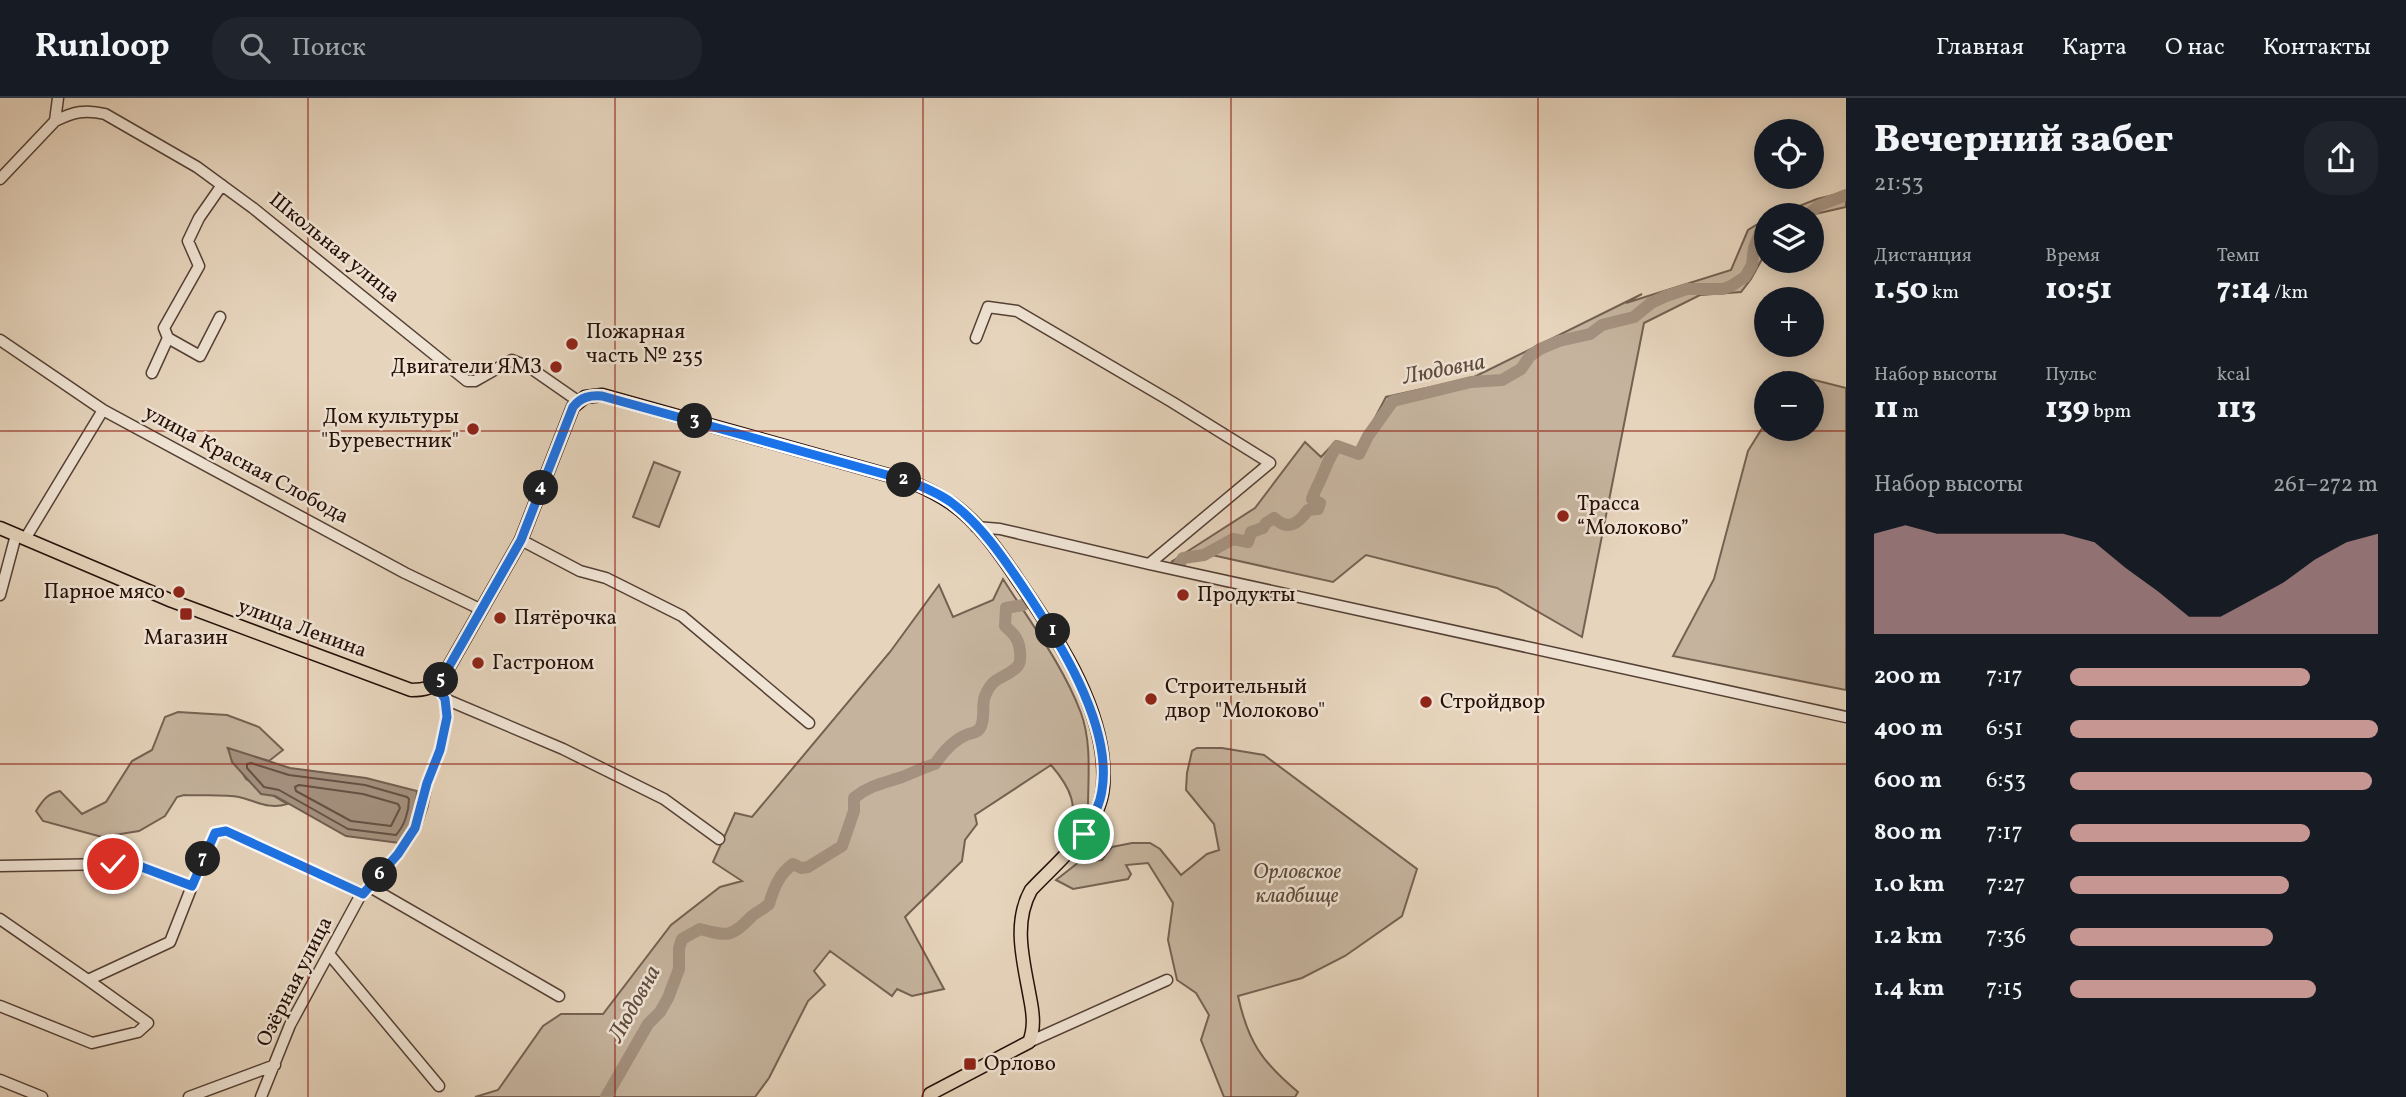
<!DOCTYPE html>
<html lang="ru">
<head>
<meta charset="utf-8">
<style>
  :root { --surface:#171b24; --page:#20242c; --text:#f1f3f6; --muted:#9ea1a6; --line:#363941; --accent:#c59692 }
  body { margin:0; font-family:Vollkorn,serif; background:var(--page); color:var(--text); height:100vh; display:flex; flex-direction:column; font-size:26px; white-space:nowrap }
  * { box-sizing:border-box; margin:0 }
  p { font-size:23px; color:var(--muted) }
  .icon { flex:none; width:38px; height:38px; fill:none; stroke:currentColor; stroke-width:2; stroke-linecap:round; stroke-linejoin:round }
  .map { position:relative; flex:1; overflow:hidden }
  .side { display:flex; flex-direction:column; background:var(--surface); width:560px }
  .side>* { flex:none }
  .tools { position:absolute; left:1754px; top:21px; display:grid; gap:14px }
  .tools a { display:grid; place-items:center; width:70px; height:70px; border-radius:50%; background:var(--surface); box-shadow:0 4px 18px #0003; font-size:35px }
  .pin { position:absolute; display:grid; place-items:center; width:60px; height:60px; color:#fff; margin:-30px; border:4px solid #fff; border-radius:50%; box-shadow:0 2px 7px #0007 }
  .km { position:absolute; width:35px; height:35px; margin:-18px; border-radius:50%; background:#222; color:#fff; font-size:19px; line-height:35px; text-align:center }
  .round { display:grid; place-items:center; flex:none; width:74px; height:74px; border-radius:28px; background:var(--page) }
  .head { display:flex; align-items:center; justify-content:space-between; height:119px; padding:0 28px }
  h1 { font-size:38px; font-weight:800; line-height:52px }
  .figures { display:grid; grid-template-columns:repeat(3,1fr); gap:10px; height:119px; padding:7px 28px }
  .figures div { display:grid; align-content:center }
  .figures b { font-size:30px; font-weight:800 }
  .figures small { font-size:19px; font-weight:400 }
  .figures p { font-size:19px }
  .chart { height:196px; padding:14px 28px }
  .chart p { display:flex; justify-content:space-between }
  .chart svg { width:100%; height:126px; margin-top:7px; fill:var(--accent); opacity:.7 }
  ul { padding:0 28px; list-style:none; font-size:23px }
  li { display:grid; grid-template-columns:112px 84px 1fr; align-items:center; height:52px }
  li i { height:18px; border-radius:9px; background:var(--accent) }
  header { display:flex; align-items:center; gap:42px; box-sizing:border-box; height:98px; padding:0 35px; background:var(--surface); border-bottom:2px solid var(--line) }
  header strong { font-size:33px }
  nav { display:flex; gap:38px; margin-inline-start:auto; font-size:24px }
  .search { width:490px; height:63px; background:var(--page); display:flex; align-items:center; gap:18px; box-sizing:border-box; padding:0 24px; border-radius:28px; color:var(--muted); font-size:26px }
  main { display:flex; flex:1; min-height:0 }
  .map>svg:first-child { display:block }
</style>
</head>
<body>
<header>
<strong>Runloop</strong>
<div class="search"><svg class="icon" aria-label="search" viewBox="0 0 24 24"><circle cx="10" cy="10" r="6"/><path d="M15 15l6 6"/></svg>Поиск</div>
<nav><a>Главная</a><a>Карта</a><a>О нас</a><a>Контакты</a></nav>
</header>
<main>
<div class="map">
<svg width="1846" height="999" viewBox="0 0 1846 999">
  <rect width="100%" height="100%" fill="#e6d4bc"/>
  <filter id="stains"><feTurbulence type="fractalNoise" baseFrequency=".00286" numOctaves="4"/><feColorMatrix values="0 0 0 0 .2 0 0 0 0 .09 0 0 0 0 .02 0 0 0 .5 -.17"/></filter>
  <radialGradient id="worn" r=".72"><stop offset=".6" stop-color="#630" stop-opacity="0"/><stop offset="1" stop-color="#630" stop-opacity=".3"/></radialGradient>
  <!-- green -->
  <path fill="#c5b39d" stroke="#756152" stroke-width="2" d="M1846,94V109L1811,117H1776L1817,101Z
    M1766,121V154L1751,181L1741,194L1700,197L1644,225L1582,539L1497,490L1366,457L1333,484L1212,457L1171,464L1255,410L1305,344L1321,359L1336,343L1357,354L1386,299L1472,280L1642,196L1626,205L1731,172L1748,132Z
    M1783,274L1846,290V592L1673,558L1714,481L1748,353L1766,324V331H1811V285H1779Z
    M654,364L680,374L659,429L633,419Z
    M1003,481C1030,524 1063,567 1081,615C1092,645 1088,680 1088,711L1064,737C1082,711 1070,689 1051,667L975,717L977,726L965,742L962,763L905,819L944,891L912,898L897,891L892,898L830,853L814,873L825,887L808,903L769,980L755,999H475L498,992L543,928L561,916H603L671,827L720,789L742,783L713,764L735,715L752,719L890,554L939,487L953,519L993,502Z
    M178,614L227,617L259,629L283,652L269,663L228,651L246,681L287,706C269,712 256,703 239,699C225,696 200,698 184,697L177,699L165,718L139,733L102,739L43,723L36,713C43,702 47,696 60,693L82,716L106,704L132,663L152,652L165,619Z
    M1197,650H1222L1264,657L1417,771L1402,818L1345,858L1302,880L1238,898C1248,944 1262,964 1298,994L1295,999H1224L1201,942L1209,917L1196,895L1177,882L1168,842L1173,805L1148,765L1126,767L1131,776L1128,781L1073,791L1056,782L1079,764L1102,762L1112,749L1132,745H1150L1160,751L1181,777L1207,756L1219,752L1214,726L1186,692L1187,675L1192,653Z"/>
  <!-- water -->
  <path fill="#a4917f" stroke="#715d4f" stroke-width="2" d="M228,650L290,670L366,680L417,693C416,713 412,729 399,745L346,738L275,698L261,696L232,664Z"/>
  <g fill="none" stroke-linecap="round" stroke-linejoin="round">
    <!-- shore -->
    <path stroke="#645044" stroke-width="2" d="M251,665L289,677L365,687L407,699L409,701C409,714 404,728 396,737L348,731L279,692L264,689L247,670V666Z
      M299,687L363,696L398,706L400,710L391,728L351,723L296,693L295,689Z"/>
    <!-- river -->
    <path stroke="#a4917f" stroke-width="12" d="M1807,117L1820,107L1846,97
      M1178,468L1183,460L1204,457L1233,441L1248,444L1251,434L1263,430L1266,425L1274,420C1288,433 1298,426 1308,412L1318,411L1320,405L1312,401C1314,394 1316,391 1319,385C1326,370 1327,363 1337,348L1359,356L1368,338L1393,303L1471,284L1502,282L1521,271L1530,258L1540,251L1559,243L1590,236L1602,227L1634,219L1651,205L1666,198L1687,191H1723L1731,188L1745,179L1752,167L1754,150L1760,135L1766,131
      M606,999L648,926L660,914L668,900L679,871V850L682,841L700,831C727,838 731,840 751,819C756,814 764,811 769,806C774,790 779,776 793,766L801,770L808,769L842,748L854,713V700C870,687 884,685 902,679C913,675 924,669 935,666C943,654 952,643 966,637C972,634 977,636 980,630C986,621 981,608 985,598C993,578 1002,582 1016,570C1023,565 1020,546 1016,540C1013,535 1009,532 1005,528L1006,510L1023,507"/>
    <defs>
      <path id="minor" d="M55,23C73,14 85,11 105,16L197,69L253,110L467,283H475L512,262L529,269L578,303
        M0,81L55,23L58,0
        M168,240L200,258L220,219
        M976,240L988,209L1017,213L1172,304L1270,365L1149,466
        M0,242L103,312L405,475L482,512
        M152,275L168,240L164,230L199,168L188,143L199,120L222,87
        M976,429L1000,431L1149,466L1846,619
        M25,441L103,312
        M521,442L580,473L606,480L682,518L809,625
        M0,497L16,437
        M436,587L445,601L563,651L664,701L719,741
        M0,768L113,766L139,768L192,788L215,735L226,733L363,796
        M370,789L559,898
        M0,821L88,882L170,844L192,788
        M329,856L439,988
        M0,908L92,945L138,934L148,925L88,882
        M1029,944L1167,882
        M0,982L42,999
        M189,999L275,967
        M261,999L290,927L359,800L398,756L415,730L422,708L427,685L440,652L447,619L445,601"/>
      <path id="major" d="M0,430L172,503L411,592C425,592 433,590 443,579L521,442L573,309L585,299L602,297L909,383C923,389 938,396 951,405C980,425 1001,457 1020,485C1059,542 1109,617 1103,689C1099,732 1058,763 1031,792C1012,826 1024,865 1030,900C1033,915 1035,930 1029,944L930,996L929,999"/>
    </defs>
    <!-- minor casing -->
    <use href="#minor" stroke="#554035" stroke-width="13"/>
    <!-- major casing -->
    <use href="#major" stroke="#250f08" stroke-width="15"/>
    <!-- minor -->
    <use href="#minor" stroke="#efe3d3" stroke-width="10"/>
    <!-- major -->
    <use href="#major" stroke="#e6d4bc" stroke-width="12"/>
  </g>
  <g fill="none" stroke-linecap="round" stroke-linejoin="round">
    <defs>
      <path id="route" d="M113,766L139,768L192,788L215,735L226,733L363,796L398,756L415,730L427,685L440,652L447,619L445,601L436,587L443,579L521,442L573,309C581,299 590,297 602,298L909,383C923,389 939,395 952,405C980,426 1002,458 1021,486C1056,538 1113,626 1102,692C1100,708 1091,722 1084,736"/>
    </defs>
    <!-- route casing -->
    <use href="#route" stroke="#fff" stroke-width="14"/>
    <!-- route -->
    <use href="#route" stroke="#1a73e8" stroke-width="9"/>
  </g>
  <!-- grid -->
  <path fill="none" stroke="#8f2418" stroke-width="2" stroke-opacity="0.55" d="M308,0V999M615,0V999M923,0V999M1231,0V999M1538,0V999M0,333H1846M0,666H1846"/>
  <!-- markers -->
  <g fill="#8f2418" stroke="#efe3d3" stroke-width="2.5">
    <circle cx="572" cy="246" r="7"/>
    <circle cx="556" cy="269" r="7"/>
    <circle cx="473" cy="331" r="7"/>
    <circle cx="1563" cy="418" r="7"/>
    <circle cx="179" cy="494" r="7"/>
    <circle cx="1183" cy="497" r="7"/>
    <rect x="179" y="509" width="14" height="14" rx="3.5"/>
    <circle cx="500" cy="520" r="7"/>
    <circle cx="478" cy="565" r="7"/>
    <circle cx="1151" cy="601" r="7"/>
    <circle cx="1426" cy="604" r="7"/>
    <rect x="963" y="959" width="14" height="14" rx="3.5"/>
  </g>
  <g text-anchor="middle" dominant-baseline="central" stroke-width="5" stroke-linejoin="round" paint-order="stroke">
    <!-- street labels -->
    <g font-size="21" fill="#250f08" stroke="#efe3d3">
      <text transform="translate(334 150) rotate(39)">Школьная улица</text>
      <text transform="translate(246 367) rotate(28)">улица Красная Слобода</text>
      <text transform="translate(302 531) rotate(20)">улица Ленина</text>
      <text transform="translate(295 884) rotate(-63)">Озёрная улица</text>
    </g>
    <!-- poi labels -->
    <g font-size="21" fill="#250f08" stroke="#efe3d3" text-anchor="start">
      <text x="586" y="234">Пожарная<tspan x="586" dy="24">часть № 235</tspan></text>
      <text x="542" y="269" text-anchor="end">Двигатели ЯМЗ</text>
      <text x="459" y="319" text-anchor="end">Дом культуры<tspan x="459" dy="24">"Буревестник"</tspan></text>
      <text x="1577" y="406">Трасса<tspan x="1577" dy="24">“Молоково”</tspan></text>
      <text x="165" y="494" text-anchor="end">Парное мясо</text>
      <text x="1197" y="497">Продукты</text>
      <text x="514" y="520">Пятёрочка</text>
      <text x="186" y="540" text-anchor="middle">Магазин</text>
      <text x="492" y="565">Гастроном</text>
      <text x="1165" y="589">Строительный<tspan x="1165" dy="24">двор "Молоково"</tspan></text>
      <text x="1440" y="604">Стройдвор</text>
      <text x="984" y="966">Орлово</text>
    </g>
    <!-- park labels -->
    <g font-size="21" font-style="italic" fill="#5d483c" stroke="#efe3d3">
      <text x="1297" y="774">Орловское<tspan x="1297" dy="24">кладбище</tspan></text>
    </g>
    <!-- water labels -->
    <g font-size="23" font-style="italic" fill="#5e4a3e" stroke="#efe3d3">
      <text transform="translate(1444 272) rotate(-11)">Людовна</text>
      <text transform="translate(635 906) rotate(-61)">Людовна</text>
    </g>
  </g>
  <rect width="100%" height="100%" filter="url(#stains)"/>
  <rect width="100%" height="100%" fill="url(#worn)"/>
</svg>
<div class="tools">
<a><svg class="icon" aria-label="locate" viewBox="0 0 24 24"><circle cx="12" cy="12" r="6"/><path d="M12 2v4M12 18v4M2 12h4M18 12h4"/></svg></a>
<a><svg class="icon" aria-label="layers" viewBox="0 0 24 24"><path d="M12 4l9 5-9 5-9-5zM3 14l9 5 9-5"/></svg></a>
<a>+</a>
<a>−</a>
</div>
<div class="pin" style="left:1084px;top:736px;background:#1e9e55"><svg class="icon" aria-label="arrive" viewBox="0 0 24 24"><path d="M6 21V4h12l-3 4 3 4H6"/></svg></div>
<div class="pin" style="left:113px;top:766px;background:#d93025"><svg class="icon" aria-label="check" viewBox="0 0 24 24"><path d="M5 12l5 5 9-10"/></svg></div>
<b class="km" style="left:1053px;top:533px">1</b>
<b class="km" style="left:904px;top:382px">2</b>
<b class="km" style="left:695px;top:323px">3</b>
<b class="km" style="left:541px;top:390px">4</b>
<b class="km" style="left:441px;top:582px">5</b>
<b class="km" style="left:380px;top:777px">6</b>
<b class="km" style="left:203px;top:761px">7</b>
</div>
<section class="side">
<div class="head"><div><h1>Вечерний забег</h1><p>21:53</p></div><a class="round"><svg class="icon" aria-label="share" viewBox="0 0 24 24"><path d="M12 15V3M7 8l5-5 5 5M5 13v7h14v-7"/></svg></a></div>
<div class="figures">
<div><p>Дистанция</p><b>1.50<small> km</small></b></div>
<div><p>Время</p><b>10:51</b></div>
<div><p>Темп</p><b>7:14<small> /km</small></b></div>
</div>
<div class="figures">
<div><p>Набор высоты</p><b>11<small> m</small></b></div>
<div><p>Пульс</p><b>139<small> bpm</small></b></div>
<div><p>kcal</p><b>113</b></div>
</div>
<div class="chart"><p><span>Набор высоты</span>261–272 m</p>
<svg viewBox="0 0 160 44" preserveAspectRatio="none"><path d="M0 44V9L10 6L20 9L30 9L40 9L50 9L60 9L70 12L80 21L90 29L100 38L110 38L120 32L130 26L140 18L150 12L160 9V44z"/></svg>
</div>
<ul>
<li><b>200 m</b>7:17<i style="width:78%"></i></li>
<li><b>400 m</b>6:51<i style="width:100%"></i></li>
<li><b>600 m</b>6:53<i style="width:98%"></i></li>
<li><b>800 m</b>7:17<i style="width:78%"></i></li>
<li><b>1.0 km</b>7:27<i style="width:71%"></i></li>
<li><b>1.2 km</b>7:36<i style="width:66%"></i></li>
<li><b>1.4 km</b>7:15<i style="width:80%"></i></li>
</ul>
</section>
</main>
</body>
</html>
